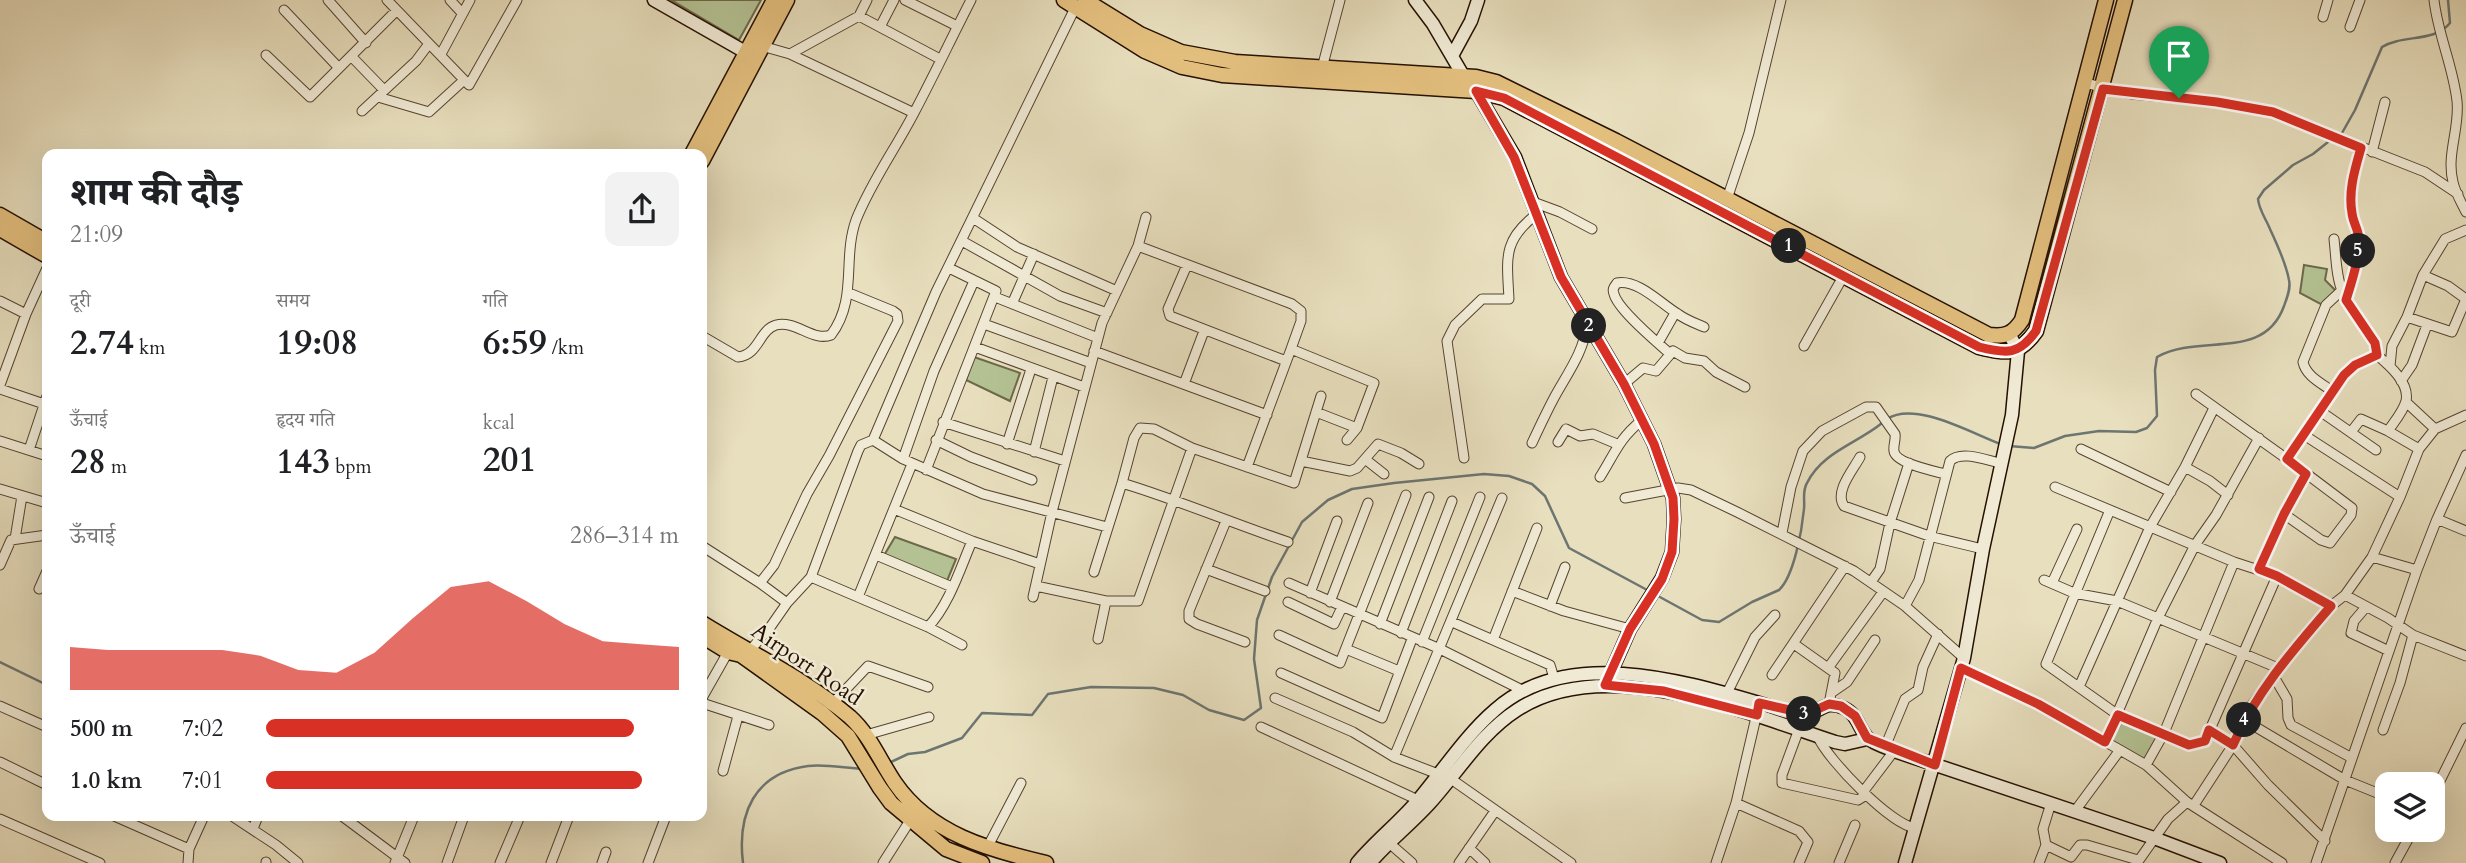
<!DOCTYPE html>
<html lang="hi">
<head>
<meta charset="utf-8">
<style>
  :root { --surface:#fff; --page:#f2f2f2; --text:#202124; --muted:#757577; --accent:#d93025 }
  body { margin:0; font-family:Cardo,"Noto Serif Devanagari",serif; background:var(--page); color:var(--text); height:100vh; display:flex; flex-direction:column; font-size:26px; white-space:nowrap }
  * { box-sizing:border-box; margin:0 }
  p { font-size:23px; color:var(--muted) }
  .icon { flex:none; width:38px; height:38px; fill:none; stroke:currentColor; stroke-width:2; stroke-linecap:round; stroke-linejoin:round }
  .map { position:relative; flex:1; overflow:hidden }
  .panel { position:absolute; left:42px; top:149px; width:665px; height:672px; display:flex; flex-direction:column; background:var(--surface); border-radius:14px; box-shadow:0 7px 28px #0002 }
  .panel>* { flex:none }
  .buttons { position:absolute; left:2375px; top:772px; display:grid; gap:14px }
  .buttons a { display:grid; place-items:center; width:70px; height:70px; border-radius:14px; background:var(--surface); box-shadow:0 7px 28px #0002; font-size:35px }
  .pin { position:absolute; display:grid; place-items:center; width:60px; height:60px; color:#fff; margin:-72px -30px; border-radius:50% 50% 50% 0; rotate:-45deg; box-shadow:0 0 7px #0007 }
  .pin .icon { rotate:45deg }
  .km { position:absolute; width:35px; height:35px; margin:-18px; border-radius:50%; background:#222; color:#fff; font-size:19px; line-height:35px; text-align:center }
  .round { display:grid; place-items:center; flex:none; width:74px; height:74px; border-radius:14px; background:var(--page) }
  .headline { display:flex; align-items:center; justify-content:space-between; height:119px; padding:0 28px }
  h1 { font-size:38px; font-weight:800; line-height:52px }
  .figures { display:grid; grid-template-columns:repeat(3,1fr); gap:10px; height:119px; padding:7px 28px }
  .figures div { display:grid; align-content:center }
  .figures b { font-size:35px; font-weight:800 }
  .figures small { font-size:19px; font-weight:400 }
  .figures p { font-size:19px }
  .chart { height:196px; padding:14px 28px }
  .chart p { display:flex; justify-content:space-between }
  .chart svg { width:100%; height:126px; margin-top:7px; fill:var(--accent); opacity:.7 }
  ul { padding:0 28px; list-style:none; font-size:23px }
  li { display:grid; grid-template-columns:112px 84px 1fr; align-items:center; height:52px }
  li i { height:18px; border-radius:9px; background:var(--accent) }
  .map>svg:first-child { display:block }
</style>
</head>
<body>
<div class="map">
<svg width="2466" height="863" viewBox="0 0 2466 863">
  <rect width="100%" height="100%" fill="#e8dfbe"/>
  <filter id="stains"><feTurbulence type="fractalNoise" baseFrequency=".00286" numOctaves="4"/><feColorMatrix values="0 0 0 0 .2 0 0 0 0 .09 0 0 0 0 .02 0 0 0 .5 -.17"/></filter>
  <radialGradient id="worn" r=".72"><stop offset=".6" stop-color="#630" stop-opacity="0"/><stop offset="1" stop-color="#630" stop-opacity=".3"/></radialGradient>
  <!-- green -->
  <path fill="#b4c293" stroke="#6c694a" stroke-width="2" d="M671,0H761L739,40Z
    M2304,265L2327,269L2325,280L2337,292L2328,308L2300,293Z
    M974,357L1020,373L1010,401L966,380Z
    M895,537L956,559L947,581L883,557Z
    M2122,722L2158,737L2144,763L2110,742Z"/>
  <g fill="none" stroke-linecap="round" stroke-linejoin="round">
    <!-- stream -->
    <path stroke="#6d7571" stroke-width="2.5" d="M2339,135L2342,133L2355,110L2382,47C2403,34 2434,43 2450,23L2448,0
      M1887,419C1916,400 1974,435 2003,445
      M2009,446L2034,448L2065,436L2099,431L2136,432L2147,428L2157,416L2155,370L2157,357C2200,333 2264,362 2284,306C2287,298 2291,288 2289,280C2286,263 2277,244 2270,229C2266,219 2259,210 2258,199L2264,190L2293,165L2313,154L2333,138
      M1658,596L1702,620L1719,622L1752,602L1779,590C1794,576 1802,530 1804,509C1805,500 1802,491 1807,483C1822,452 1858,443 1882,423
      M0,662L47,685
      M889,763L908,754L925,752L962,738L982,713L1032,715L1048,694L1091,687L1154,688L1183,695L1209,710L1244,720L1261,708L1254,659L1257,620L1272,577L1302,522L1328,500L1352,489L1394,483L1484,474L1509,476L1532,484L1545,496L1569,548L1649,591
      M743,863C737,814 754,773 808,766C826,764 844,768 863,769"/>
    <defs>
      <path id="street" d="M328,0L366,43
        M387,0L469,85L517,0
        M450,0L462,13
        M905,0L957,26
        M2434,0C2438,35 2453,66 2457,101C2460,128 2446,155 2453,182C2455,192 2461,202 2466,212
        M284,10L339,68
        M859,16L867,0
        M2323,17L2328,0
        M880,27L894,0
        M2350,27L2360,0
        M762,46L790,54L914,113
        M441,54L470,0
        M790,54L859,16L940,59
        M266,55L310,97L396,11
        M351,56L384,90
        M1322,68L1340,0
        M2085,83L2131,94L2217,102L2273,112L2425,172L2458,194
        M378,97L429,112L464,80
        M362,111L416,61L428,45
        M2372,152L2385,102
        M1727,199L1749,133L1781,0
        M1533,202L1560,212L1592,229
        M973,218L1017,247L1117,291
        M2334,239C2336,256 2336,278 2343,293C2352,315 2373,331 2377,355
        M962,241L1060,296L1107,313
        M1138,246L1292,304L1301,311V321L1291,349L1247,467
        M1187,265L1168,309L1170,316L1286,361
        M2423,275L2448,286L2466,299
        M995,297L1098,338
        M2346,300C2352,281 2359,260 2359,240C2358,230 2353,223 2352,213C2348,191 2355,169 2361,148
        M0,301L26,314
        M1012,304L1034,254
        M2407,317L2452,332L2466,299
        M984,324L1091,363
        M702,336L738,357C759,355 759,330 776,325C796,320 813,342 831,335C858,299 842,259 856,220C871,182 896,148 915,111C934,75 952,37 971,0
        M1658,343L1675,313
        M1804,346L1844,275
        M975,347L1084,387
        M1291,349L1374,383L1357,428L1347,440
        M1094,351L1267,415
        M1670,354C1657,342 1618,310 1614,294C1612,289 1614,287 1617,283C1638,279 1661,304 1678,314C1686,320 1695,323 1704,327
        M2390,366L2392,346L2407,317L2423,275L2445,239L2466,230
        M2401,381L2412,365L2427,325
        M1184,384L1204,331
        M1624,384L1643,368L1656,371L1673,351L1685,358L1704,361L1716,372L1745,387
        M0,385L26,314L47,268
        M0,389L47,405
        M2332,391C2321,383 2306,376 2303,362L2326,305L2341,291
        M2196,394L2287,459L2352,508L2351,515L2330,543L2321,540L2284,514
        M2406,402L2435,429
        M2320,411L2376,450
        M1316,412L1357,428
        M943,422L1065,461
        M2351,432L2361,419L2388,431L2419,449
        M2304,435L2400,497
        M873,440L903,459L983,494L1107,527
        M936,440L971,457L1032,480
        M0,441L47,456
        M1558,442L1566,429L1580,436L1593,434L1617,444
        M1532,443C1539,428 1546,413 1554,398C1567,374 1584,352 1587,324
        M1007,444L1031,369
        M2081,449L2171,492
        M29,450L47,396
        M1034,452L1053,377
        M1860,457C1853,470 1834,492 1844,506L1929,536L1983,549
        M1464,458L1447,341L1455,325L1482,299H1509C1507,259 1502,240 1537,214
        M903,459L934,371L974,281
        M1365,459L1384,474
        M2287,459L2344,375L2355,365L2377,355C2389,365 2410,383 2406,401C2403,412 2394,422 2388,431
        M1301,461L1350,471L1357,468L1378,444L1401,453L1419,464
        M2185,467L2210,481L2228,495
        M926,470L996,291L949,268
        M1600,477C1615,453 1619,439 1641,421
        M1122,483C1178,500 1232,523 1288,542
        M2055,487L2234,562L2277,576L2331,606
        M0,489L47,503
        M1625,498L1678,488L1691,490L1737,512L1854,571L1905,606L1964,658
        M894,509L972,541L1040,564
        M2110,510L2046,664L2118,715L2189,745L2205,741L2277,576
        M2437,519L2466,531
        M1226,521L1189,611V619L1197,624L1245,642
        M1782,533L1791,487L1803,451L1822,431L1866,407H1876L1895,434C1896,440 1893,445 1894,451C1895,463 1934,471 1945,474
        M15,539L22,496
        M702,546L760,583L774,565L807,494L829,456L898,321L897,314L893,311L849,293
        M876,555L952,587
        M2372,557L2417,570
        M0,565L11,540L47,535
        M1206,569L1265,591
        M2259,570L2284,514L2306,474
        M1094,572L1122,483L1134,438L1140,428L1154,429L1192,448L1294,483L1321,396
        M811,577L928,627L962,645
        M2044,580L2074,593L2117,601L2278,668
        M1871,582L1880,569L1890,523L1909,463
        M760,583L787,603
        M1289,583L1440,649L1524,691
        M2052,583L2077,529
        M1036,586L1106,601H1138L1192,448
        M39,589L47,571
        M1512,591L1564,611L1630,629
        M1310,593L1337,521
        M2345,595L2388,618L2413,635L2466,656
        M858,597L912,464
        M1033,597L1052,512L1102,323L1138,246L1146,217
        M1288,602L1334,624L1342,607
        M1330,602L1368,503
        M1550,606L1565,567
        M1905,606L1919,580L1950,461C1961,450 1986,460 2000,463
        M2366,607L2354,621L2351,633L2389,651
        M1452,622L1550,665L1554,678
        M1380,624L1429,497
        M928,627C949,605 960,569 972,541
        M1401,633L1452,501
        M1279,635L1340,663L1406,495
        M1098,639L1106,601
        M1493,640L1537,528
        M1422,642L1480,497
        M1794,644L1835,673L1829,704
        M1346,649L1399,671
        M747,654L771,626L787,603L811,577L858,451L861,445L873,440L936,292L1076,6
        M1828,668L1883,592
        M1961,668L2038,704L2120,750L2146,765L2187,802L2282,863
        M1281,673L1382,718L1412,639
        M1772,675L1845,566
        M2273,675L2287,699L2288,718L2291,725L2352,758
        M2079,687L2150,527L2185,467L2214,408
        M1727,693L1755,637L1775,615
        M1831,693L1847,682L1875,640
        M702,698L728,652
        M1275,698L1353,732L1394,757L1438,774
        M702,703L769,725
        M831,705L868,666L928,687
        M0,706L47,727
        M2244,720L2345,780L2387,797
        M1261,727L1418,800
        M1799,729L1782,775V783L1858,800L1866,795
        M2209,730L2233,745L2268,785L2325,841
        M2383,730L2400,683L2413,635
        M866,735L929,717
        M1818,737C1828,760 1890,824 1915,828
        M2105,742L2158,618L2195,545L2216,515L2259,438
        M1885,747L1905,699L1918,690L1923,667L1938,634
        M1394,757L1502,498
        M0,762L47,785
        M2146,765L2164,733L2234,562
        M723,771L738,716
        M1451,779L1571,863
        M1863,792L1894,751
        M2432,797L2466,728
        M1736,803L1799,831L1808,842L1799,863
        M2194,805L2233,745L2252,705L2273,675L2331,606L2345,595L2372,557L2400,497L2419,449L2435,429L2466,415
        M2075,811L2120,750
        M114,816L189,849
        M232,816L276,845L298,863
        M342,816L405,863
        M0,819L100,863
        M253,829L258,816
        M1388,842L1412,863
        M2046,845L2071,857L2080,845H2087L2138,860
        M987,848L1021,783
        M1469,848L1485,863
        M188,863L189,849L204,816
        M266,863V862
        M395,863L414,816
        M447,863L464,816
        M500,863L520,816
        M551,863L569,816
        M602,863L606,852
        M648,863L666,816
        M883,863L911,819
        M1459,863L1495,811
        M1716,863L1736,803L1757,713
        M1839,863L1855,825
        M2039,863L2046,845L2043,829L2051,803
        M2137,863L2168,819L2187,802
        M2316,863L2417,570L2437,519L2466,455
        M2395,863L2413,830"/>
      <path id="secondary" d="M654,0L754,57
        M1415,0L1433,24L1464,77L1476,91L1515,157L1561,277L1624,384L1654,444L1673,498L1674,519L1672,552L1662,578L1630,629L1605,686
        M1452,56L1471,21L1478,0
        M1357,863C1376,840 1400,822 1419,799C1444,769 1466,735 1495,710C1566,647 1678,679 1759,703C1773,707 1790,715 1805,714C1821,713 1824,699 1844,708C1857,714 1858,726 1866,736C1871,743 1886,747 1894,751L2154,838L2220,863
        M1370,863C1389,841 1411,824 1430,803C1458,772 1481,733 1517,710C1605,652 1746,713 1835,742L1845,744L1867,739
        M1905,863L1964,658L1983,549L2012,415L2018,351L2009,333"/>
      <path id="primary" d="M1064,0L1145,51L1182,67L1222,75L1476,91L1504,98L1979,347C2008,354 2019,355 2036,331L2125,0
        M1085,0L1140,34L1181,52L1235,62L1476,77L1496,82L1616,141L1989,335C2005,337 2013,334 2022,320L2106,0
        M692,154L774,0
        M702,161L787,0
        M0,215L47,242
        M0,229L47,256
        M702,623C752,654 805,679 850,717C870,735 880,761 895,783C930,834 989,850 1046,863
        M702,636L728,652L741,655L822,713L848,736L880,788L891,803L946,849L982,863"/>
    </defs>
    <!-- street casing -->
    <use href="#street" stroke="#564430" stroke-width="11"/>
    <!-- secondary casing -->
    <use href="#secondary" stroke="#251000" stroke-width="15"/>
    <!-- primary casing -->
    <use href="#primary" stroke="#251000" stroke-width="17"/>
    <!-- street -->
    <use href="#street" stroke="#f0ead5" stroke-width="9"/>
    <!-- secondary -->
    <use href="#secondary" stroke="#f0ead5" stroke-width="12"/>
    <!-- primary -->
    <use href="#primary" stroke="#e4c07f" stroke-width="14"/>
  </g>
  <g fill="none" stroke-linecap="round" stroke-linejoin="round">
    <defs>
      <path id="route" d="M2103,89L2217,102L2273,112L2361,148C2355,169 2348,191 2352,213C2353,223 2359,230 2359,240C2359,260 2352,281 2346,300L2375,343L2377,355L2355,365L2344,375L2287,459L2306,474L2284,514L2259,569L2277,576L2331,606C2293,650 2256,692 2233,745L2209,730L2205,741L2189,745L2118,715L2105,742L2038,704L1961,668L1935,765L1867,738L1855,716L1841,706L1829,704L1807,714L1759,703L1757,715L1664,691L1605,685L1630,629L1662,579L1672,552L1674,519L1673,498L1654,444L1624,384L1561,277L1514,157L1476,91L1504,98L1979,347C2007,354 2019,355 2036,331Z"/>
    </defs>
    <!-- route casing -->
    <use href="#route" stroke="#fff" stroke-width="14"/>
    <!-- route -->
    <use href="#route" stroke="#d93025" stroke-width="9"/>
  </g>
  <g text-anchor="middle" dominant-baseline="central" stroke-width="5" stroke-linejoin="round" paint-order="stroke">
    <!-- street labels -->
    <g font-size="23" fill="#251000" stroke="#f0ead5">
      <text transform="translate(807 664) rotate(34)">Airport Road</text>
    </g>
  </g>
  <rect width="100%" height="100%" filter="url(#stains)"/>
  <rect width="100%" height="100%" fill="url(#worn)"/>
</svg>
<div class="buttons">
<a><svg class="icon" aria-label="layers" viewBox="0 0 24 24"><path d="M12 4l9 5-9 5-9-5zM3 14l9 5 9-5"/></svg></a>
</div>
<div class="pin" style="left:2179px;top:98px;background:#1e9e55"><svg class="icon" aria-label="arrive" viewBox="0 0 24 24"><path d="M6 21V4h12l-3 4 3 4H6"/></svg></div>
<b class="km" style="left:1789px;top:246px">1</b>
<b class="km" style="left:1589px;top:326px">2</b>
<b class="km" style="left:1804px;top:714px">3</b>
<b class="km" style="left:2244px;top:720px">4</b>
<b class="km" style="left:2358px;top:251px">5</b>
<section class="panel">
<div class="headline"><div><h1>शाम की दौड़</h1><p>21:09</p></div><a class="round"><svg class="icon" aria-label="share" viewBox="0 0 24 24"><path d="M12 15V3M7 8l5-5 5 5M5 13v7h14v-7"/></svg></a></div>
<div class="figures">
<div><p>दूरी</p><b>2.74<small> km</small></b></div>
<div><p>समय</p><b>19:08</b></div>
<div><p>गति</p><b>6:59<small> /km</small></b></div>
</div>
<div class="figures">
<div><p>ऊँचाई</p><b>28<small> m</small></b></div>
<div><p>हृदय गति</p><b>143<small> bpm</small></b></div>
<div><p>kcal</p><b>201</b></div>
</div>
<div class="chart"><p><span>ऊँचाई</span>286–314 m</p>
<svg viewBox="0 0 160 44" preserveAspectRatio="none"><path d="M0 44V29L10 30L20 30L30 30L40 30L50 32L60 37L70 38L80 31L90 19L100 8L110 6L120 13L130 21L140 27L150 28L160 29V44z"/></svg>
</div>
<ul>
<li><b>500 m</b>7:02<i style="width:89%"></i></li>
<li><b>1.0 km</b>7:01<i style="width:91%"></i></li>
</ul>
</section>
</div>
</body>
</html>
